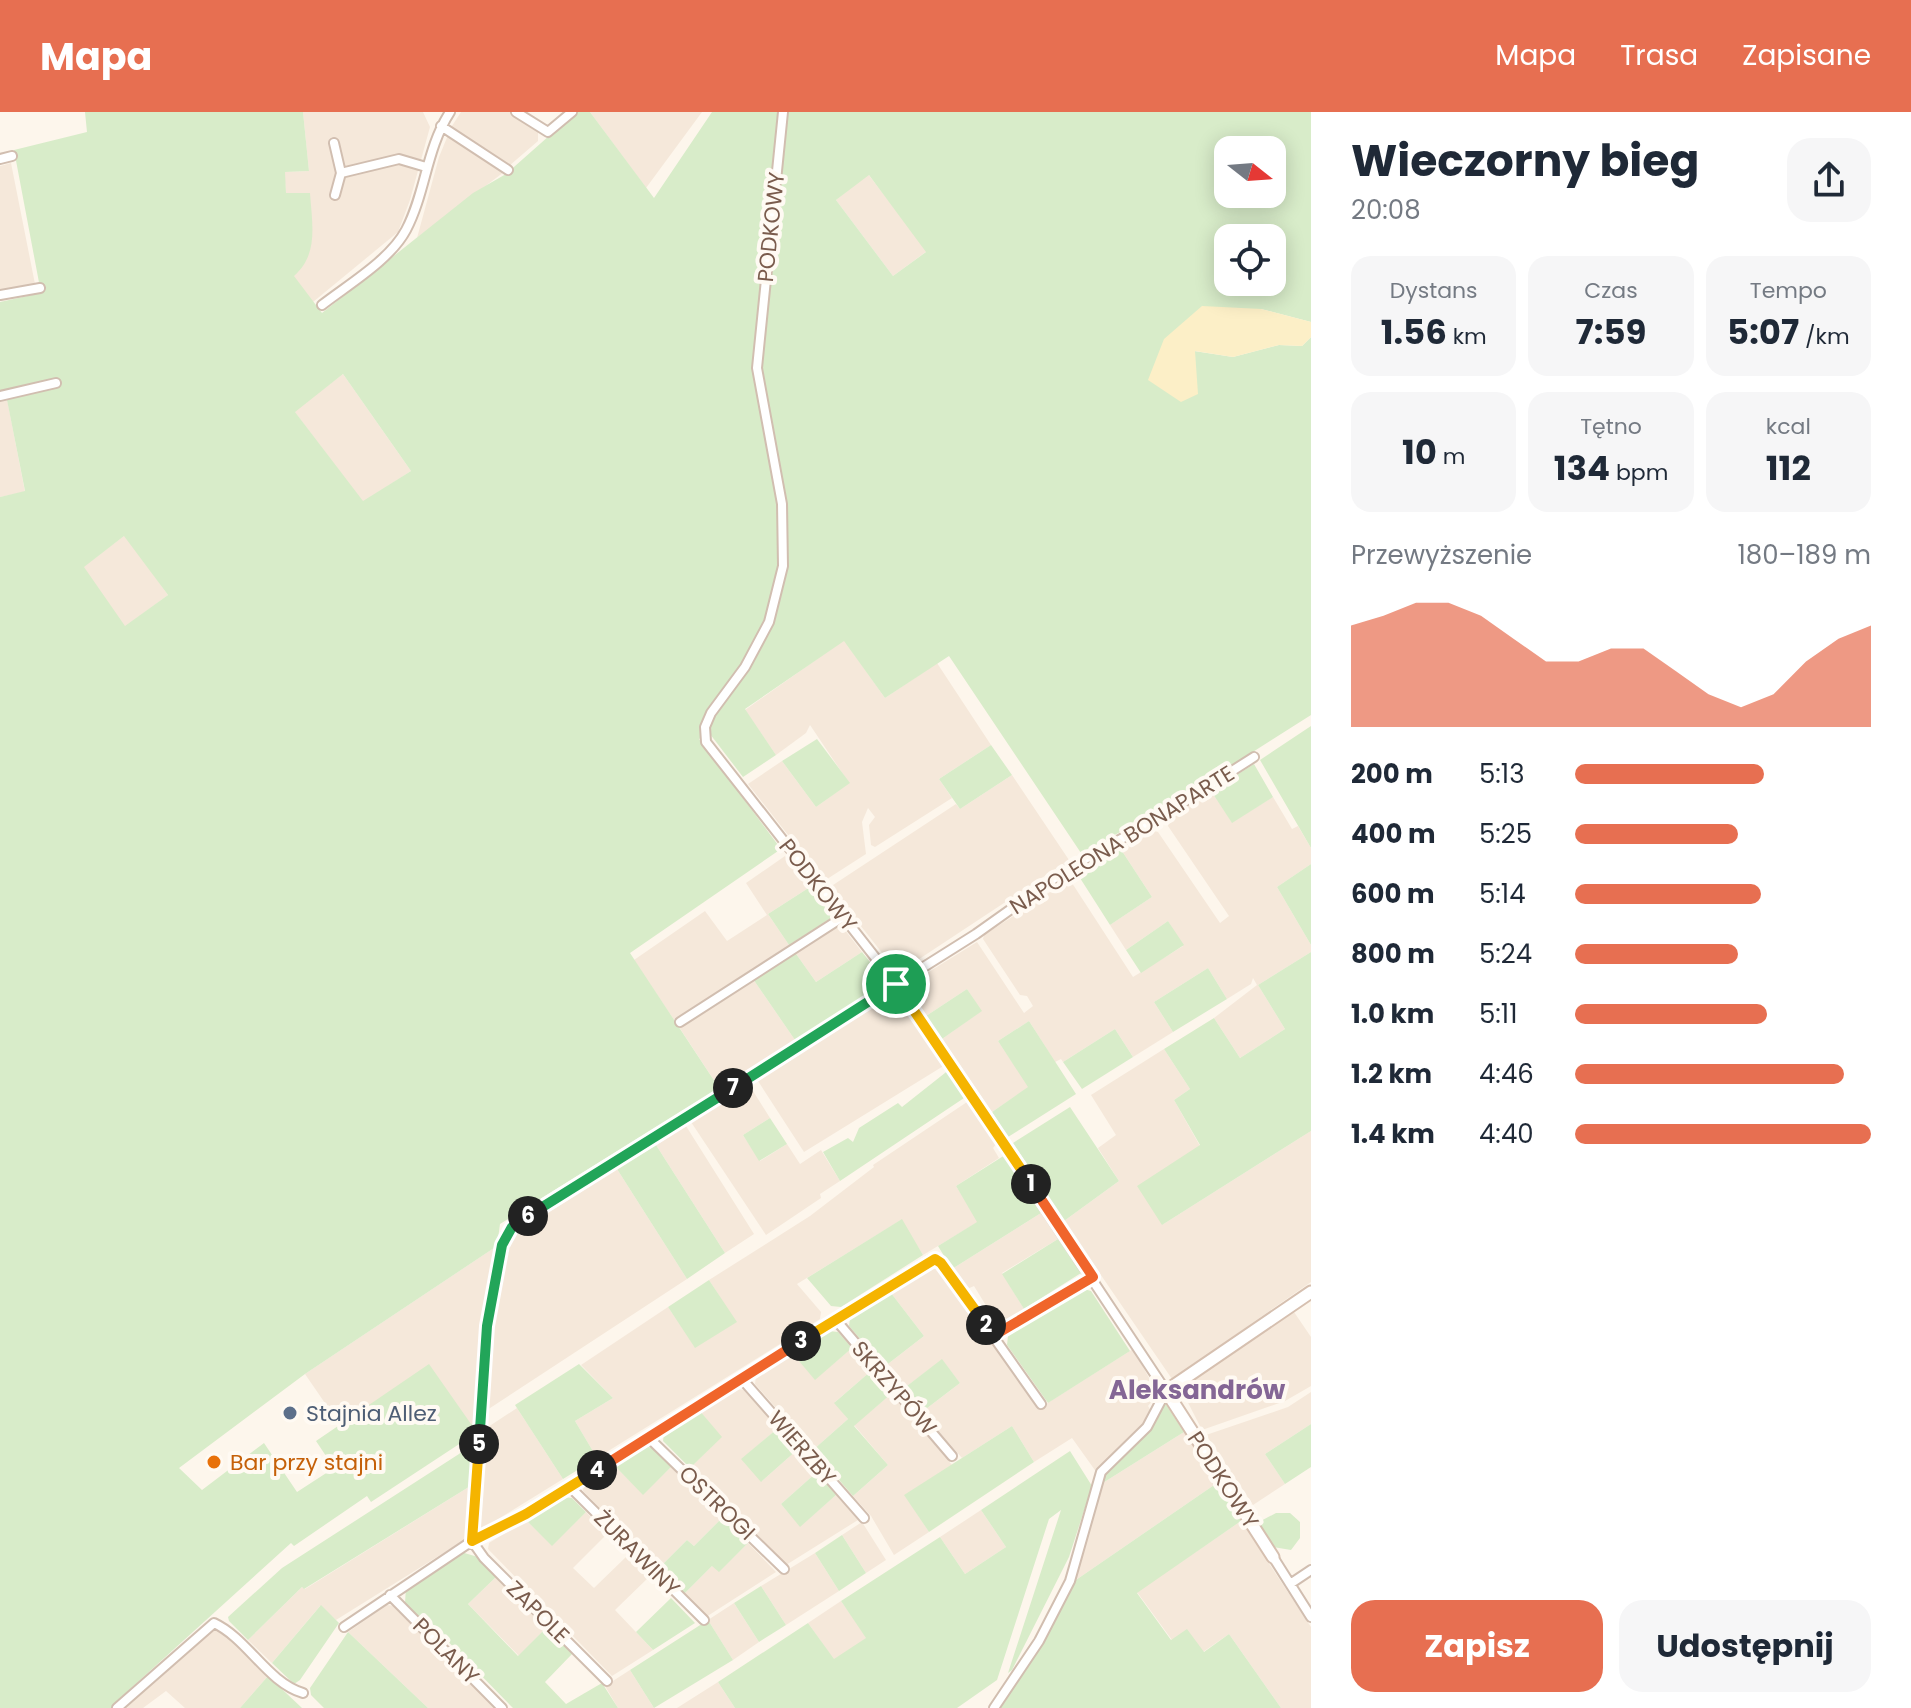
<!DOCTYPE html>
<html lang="pl">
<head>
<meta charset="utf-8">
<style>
  :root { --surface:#fff; --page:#f6f6f7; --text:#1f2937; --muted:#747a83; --accent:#e76f51 }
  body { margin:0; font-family:Poppins,sans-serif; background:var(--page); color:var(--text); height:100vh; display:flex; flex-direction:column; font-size:30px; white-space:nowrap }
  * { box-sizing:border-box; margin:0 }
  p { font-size:26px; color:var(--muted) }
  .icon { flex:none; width:44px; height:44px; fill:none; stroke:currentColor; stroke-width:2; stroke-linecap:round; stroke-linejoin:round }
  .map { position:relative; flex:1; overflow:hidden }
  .sheet { display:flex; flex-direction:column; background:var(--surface); width:600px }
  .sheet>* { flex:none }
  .needle { width:52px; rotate:107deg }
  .controls { position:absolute; left:1214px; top:24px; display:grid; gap:16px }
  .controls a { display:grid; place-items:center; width:72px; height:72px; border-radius:16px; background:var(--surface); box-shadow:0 4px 20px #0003; font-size:40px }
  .pin { position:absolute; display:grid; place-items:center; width:68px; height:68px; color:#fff; margin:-34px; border:4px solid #fff; border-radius:50%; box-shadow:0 2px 8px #0007 }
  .km { position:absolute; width:40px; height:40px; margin:-20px; border-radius:50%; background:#222; color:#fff; font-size:22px; line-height:40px; text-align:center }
  .round { display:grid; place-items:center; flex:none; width:84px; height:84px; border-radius:24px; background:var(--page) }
  .head { display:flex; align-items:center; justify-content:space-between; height:136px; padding:0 40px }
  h1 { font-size:44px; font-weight:700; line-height:60px }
  .stats { display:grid; grid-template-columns:repeat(3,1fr); gap:12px; height:136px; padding:8px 40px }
  .stats div { display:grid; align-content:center; border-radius:20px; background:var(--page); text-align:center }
  .stats b { font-size:34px; font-weight:700 }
  .stats small { font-size:22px; font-weight:400 }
  .stats p { font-size:22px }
  .chart { height:224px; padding:16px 40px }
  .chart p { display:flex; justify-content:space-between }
  .chart svg { width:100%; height:144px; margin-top:8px; fill:var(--accent); opacity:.7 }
  .button { display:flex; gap:16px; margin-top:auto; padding:16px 40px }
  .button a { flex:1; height:92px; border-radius:24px; background:var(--accent); color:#fff; font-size:32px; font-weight:700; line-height:92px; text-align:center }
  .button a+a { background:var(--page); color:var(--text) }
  ul { padding:0 40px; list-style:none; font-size:26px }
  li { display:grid; grid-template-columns:128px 96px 1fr; align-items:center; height:60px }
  li i { height:20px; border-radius:10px; background:var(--accent) }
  header { display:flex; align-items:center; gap:48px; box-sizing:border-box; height:112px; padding:0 40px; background:var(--accent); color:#fff }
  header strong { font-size:38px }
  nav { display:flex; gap:44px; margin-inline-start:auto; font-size:28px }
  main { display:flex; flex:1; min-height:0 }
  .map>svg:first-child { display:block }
</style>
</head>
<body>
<header>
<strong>Mapa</strong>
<nav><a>Mapa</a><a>Trasa</a><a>Zapisane</a></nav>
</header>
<main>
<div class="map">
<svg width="1311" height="1596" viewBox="0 0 1311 1596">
  <rect width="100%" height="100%" fill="#fdf6ec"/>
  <!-- residential -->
  <path fill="#f5e8da" d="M303,0H423L430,15L410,88L398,120L313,190L293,164L310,81H286L284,60L309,59Z
    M461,0H510L538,18V29L509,54L450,17Z
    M590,0H702L646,76Z
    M448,23L504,60L417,126L439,45Z
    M11,51L35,172L0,179V54Z
    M868,62L927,139L893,164L836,88Z
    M343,262L411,359L363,390L294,299Z
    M7,287L25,380L0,385V289Z
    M125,423L168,483L125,515L83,455Z
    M844,528L885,586L937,551L991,633L939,667L952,686L875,735L871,733L869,713L875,705L868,696L862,710L866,742L824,769L748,672L782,649L816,695L849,671L810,613L806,621L776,643L745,598Z
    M1012,663L1069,748L898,861L830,775L956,692L960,697Z
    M1211,679L1232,710L1273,685L1292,717L1298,714L1311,736V752L1277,775L1311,833V840L1258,873L1285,917L1240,946L1214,906L1257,873L1253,866L1251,872L1227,887L1208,856L1154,890L1173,920L1133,945L1115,917L1063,950L1061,947L1055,950L1029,909L998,929L1029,975L992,1000L942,927L981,899L967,877L926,904L906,874L977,830L1024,901L1033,894L1027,884L1020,883L983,827L984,823L1067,769L1072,771L1133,865L1183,834L1168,809L1126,838L1110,813L1152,785L1120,736L1149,718L1158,720L1220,811L1229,804L1168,714L1170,705Z
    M785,744L810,775L768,802L789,833L674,908L634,848L705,799L727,829L767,803L746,771Z
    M836,812L841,813L862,840L816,870L794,839Z
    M753,867L795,928L719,976L679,915Z
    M894,882L945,953L804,1040L758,969Z
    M1164,937L1190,977L1174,988L1200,1034L1162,1113L1311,1019V1170L1172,1267L1064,1109L1119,1069L1098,1036L1116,1023L1091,983Z
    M745,977L753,979L770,1006L743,1023L760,1049L787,1032L800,1052L821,1038L840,1069L820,1082L821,1086L766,1123L691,1010Z
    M967,990L997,1031L993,1036L999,1046L956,1074L978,1110L923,1143L901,1108L797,1172L821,1200L820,1207L597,1346L575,1309L613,1286L581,1253L668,1195L695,1235L736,1210L709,1168L810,1104L874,1055L873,1053Z
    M686,1014L754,1122L725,1141L656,1033Z
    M617,1057L687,1167L484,1300L489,1228L505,1128Z
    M1041,1101L1058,1127L1002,1161L1024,1197L998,1213L974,1174L965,1178L952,1157Z
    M497,1134L482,1229L476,1311L471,1313L393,1278L340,1313L305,1262Z
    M931,1156L940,1157L1038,1297L1133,1237L1158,1282L1148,1294L1151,1299L1141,1315L1097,1361L1072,1326L1034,1350L1012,1314L962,1346L922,1300L960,1271L942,1248L903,1277L884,1255L924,1224L891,1181Z
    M1294,1200L1311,1225V1274L1285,1289L1202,1318L1181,1277Z
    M852,1236L871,1259L835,1290L848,1307L813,1338L755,1272L756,1264L793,1242L815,1267Z
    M736,1277L745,1278L778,1316L742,1347L762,1369L797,1338L817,1360L781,1392L800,1414L836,1383L858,1408L786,1453L690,1356L721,1325L700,1299Z
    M1311,1280V1312L1265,1342L1285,1372L1253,1393L1206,1323L1288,1295Z
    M891,1282L952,1353L905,1383L929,1420L894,1443L871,1404L853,1384L888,1353L854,1313Z
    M517,1296L563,1367L477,1420L482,1319Z
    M1184,1320L1217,1371L1073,1470L1098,1374Z
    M614,1353L643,1382L672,1354L722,1406L694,1434L687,1428L659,1456L583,1379L584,1371Z
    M472,1373L469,1425L336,1508L320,1494L272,1551L248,1528L302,1475L305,1477Z
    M981,1398L1006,1435L965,1462L940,1425Z
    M586,1400L607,1422L573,1456L594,1476L628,1443L650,1464L615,1498L653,1538L612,1564L488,1437L489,1431L526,1408L552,1433Z
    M1241,1409L1311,1515V1596H1281L1229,1522L1203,1540L1172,1528L1137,1480Z
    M862,1410L886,1448L866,1461L842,1423Z
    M748,1431L776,1460L706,1505L684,1482L713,1453L719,1459Z
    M815,1441L839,1479L786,1513L761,1474Z
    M497,1464L547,1515L519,1544L468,1492Z
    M841,1489L867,1526L834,1548L808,1511Z
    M734,1491L759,1530L733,1548L708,1508Z
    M387,1493L397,1494L497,1596H428L348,1520Z
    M214,1517H220L268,1564L240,1596H185L166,1579L143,1596H123Z
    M630,1558L654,1596H618L605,1574Z
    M718,1570L735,1596H677Z"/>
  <!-- green -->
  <path fill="#d8ecc9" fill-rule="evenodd" d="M85,0H303L309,59L285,60L286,81H310C312,112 319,142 294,164L322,201L473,81L506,62L576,0H590L654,86L712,0H1311V210L1261,197L1194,239L1233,245L1279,233L1302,234L1311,225V603L1163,697L1081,741L949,544L885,586L844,529L745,597L776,643L743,665L710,622L699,627L781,737L630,841L719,976L500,1112L497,1134L305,1262L179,1356L202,1378L264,1331L297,1380L334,1356L316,1329L429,1252L471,1312L476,1311V1321L371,1390L367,1384L294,1434L291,1431L119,1587L122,1591L115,1596H0V385L25,379L7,288L0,289V190L41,181L14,38L87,20ZM1228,38H1272V82H1228ZM869,63L926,140L893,164L836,88ZM1228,126H1272V170H1228ZM343,262L411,359L363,389L295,300ZM124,424L168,483L125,514L84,455Z
    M1311,614V736L1260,648Z
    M817,627L850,671L816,695L782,649Z
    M991,633L1012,663L960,697L939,667Z
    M1254,652L1273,685L1232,711L1211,679Z
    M1120,736L1152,785L1110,813L1080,766L1081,760Z
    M1311,752V833L1277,775Z
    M810,775L831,802V806L789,833L768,802Z
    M1168,809L1184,833L1141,861L1126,838Z
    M794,839L816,870L862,840L886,870L795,928L753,867Z
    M1311,840V1019L1162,1113L1137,1074L1200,1033L1174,988L1190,977L1164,937L1214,906L1240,946L1285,917L1258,873Z
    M1208,856L1227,887L1173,920L1154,890Z
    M967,877L982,899L942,927L926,904Z
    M1029,909L1076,982L1008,1025L992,1000L1028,975L998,929Z
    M1115,917L1133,945L1082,977L1063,950Z
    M950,957L967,984L840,1069L823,1040L848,1026L853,1030L859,1016L898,991L902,995Z
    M1070,995L1119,1069L1064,1109L1013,1031Z
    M770,1006L787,1032L759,1049L743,1023Z
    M656,1033L725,1141L687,1167L617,1057Z
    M1005,1043L1041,1101L952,1157L938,1134L977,1110L956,1074Z
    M902,1107L923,1143L841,1195L831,1194L807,1166Z
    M1058,1127L1081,1161L1024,1197L1002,1162Z
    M709,1168L737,1210L695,1236L668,1195Z
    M1084,1177L1091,1179L1130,1239L1048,1291L1007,1233L1008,1224Z
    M891,1181L924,1224L884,1255L849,1214L850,1206Z
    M829,1219L838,1220L852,1236L815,1268L793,1242Z
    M942,1247L960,1271L922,1300L903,1277Z
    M579,1252L613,1286L575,1309L597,1346L563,1367L515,1293Z
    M871,1259L891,1282L854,1314L888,1353L853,1384L813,1338L848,1307L834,1291Z
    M1165,1291L1184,1320L1098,1374C1114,1341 1149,1325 1165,1291Z
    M700,1299L722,1325L690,1356L663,1329L664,1321Z
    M1311,1312V1355L1285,1372L1265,1342Z
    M1012,1314L1034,1350L929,1420L904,1383Z
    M778,1316L797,1338L761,1370L741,1347Z
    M475,1327L472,1373L304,1477L302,1475L248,1528L229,1509L228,1505L282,1456L459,1342Z
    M644,1334L653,1336L672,1354L643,1383L614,1353Z
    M1070,1339L1092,1374L1069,1445L1012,1558L1008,1561L1061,1398L1049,1407L997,1568L957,1596H735L718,1570L808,1511L834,1547L866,1526L841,1489L940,1425L965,1462L1006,1435L981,1398Z
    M817,1360L836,1383L800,1415L781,1392Z
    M1217,1371L1241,1409L1137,1481L1171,1528L1187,1517L1204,1540L1229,1522L1281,1596H999L1073,1470Z
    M563,1385L572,1386L586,1400L552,1434L526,1408Z
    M1276,1401H1290L1300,1410V1426L1291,1438L1273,1435L1257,1411Z
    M722,1406L748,1431L719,1460L712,1454L684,1482L659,1456L687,1428L694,1434Z
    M842,1423L866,1461L839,1479L815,1441Z
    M461,1440L478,1445L497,1464L468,1492L518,1544L547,1515L573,1541L545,1570L566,1592L602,1571L618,1596H513L430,1511L427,1513L405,1491L406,1475Z
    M761,1474L786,1513L759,1530L734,1491Z
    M671,1486L695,1511L653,1538L636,1520Z
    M321,1493L339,1511L300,1568L294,1572L272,1551Z
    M708,1508L733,1548L654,1596L630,1558Z
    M348,1520L428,1596H324L311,1583L310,1576Z
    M268,1564L302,1596H240Z"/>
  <!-- sand -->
  <path fill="#fcefc7" d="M1202,194L1261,197L1311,210V225L1302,234L1279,233L1233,245L1195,239L1198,282L1181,290L1148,268L1164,227Z"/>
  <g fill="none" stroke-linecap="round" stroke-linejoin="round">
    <defs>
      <path id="street" d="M516,0L548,20L572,0
        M783,0L757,256L782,392L783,454L769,510L745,555L711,601L705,615L706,630L896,872L1166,1279L1147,1315L1101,1360L1070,1469L1039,1529L994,1596
        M441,14L508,58
        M334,31L341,61L335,83
        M0,47L12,44
        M341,61L399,47L426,55
        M0,183L40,176
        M322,193C349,172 390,148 406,118C426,80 426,37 450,0
        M0,284L56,271
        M680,910L843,805
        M835,1207L952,1344
        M993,1224L1041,1292
        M741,1266L864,1406
        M649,1326L784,1457
        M570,1375L704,1508
        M1273,1445L1311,1505
        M1290,1472L1311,1458
        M390,1483L502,1596
        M344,1515L472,1429L526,1402L930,1148L941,1151L993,1224L1093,1165
        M607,1569L484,1446L472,1429L487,1214L506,1122L516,1112L976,822L1069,756L1157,707L1254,645
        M117,1596L214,1511C248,1527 267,1570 303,1581"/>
      <path id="secondary" d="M1273,1445L1166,1279L1311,1180"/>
    </defs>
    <!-- street casing -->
    <use href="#street" stroke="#d1beb0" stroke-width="12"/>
    <!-- secondary casing -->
    <use href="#secondary" stroke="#d6c0b0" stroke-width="15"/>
    <!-- street -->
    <use href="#street" stroke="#fff" stroke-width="8"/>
    <!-- secondary -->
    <use href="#secondary" stroke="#fff" stroke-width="11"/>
  </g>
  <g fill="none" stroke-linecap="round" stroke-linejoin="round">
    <defs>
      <path id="split-1" d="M896,872L1031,1072"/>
      <path id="split-2" d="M986,1213L993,1224L1093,1165L1031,1072"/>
      <path id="split-3" d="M801,1229L935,1147L941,1151L986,1213"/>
      <path id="split-4" d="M597,1358L801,1229"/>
      <path id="split-5" d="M479,1332L472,1429L526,1402L597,1358"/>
      <path id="split-6" d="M479,1332L487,1214L502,1133L512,1115L528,1104"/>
      <path id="split-7" d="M528,1104L733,976"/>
      <path id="split-8" d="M733,976L896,872"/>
    </defs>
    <!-- split-1 casing -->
    <use href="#split-1" stroke="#fff" stroke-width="16"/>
    <!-- split-2 casing -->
    <use href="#split-2" stroke="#fff" stroke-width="16"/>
    <!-- split-3 casing -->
    <use href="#split-3" stroke="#fff" stroke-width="16"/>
    <!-- split-4 casing -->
    <use href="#split-4" stroke="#fff" stroke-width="16"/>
    <!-- split-5 casing -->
    <use href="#split-5" stroke="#fff" stroke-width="16"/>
    <!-- split-6 casing -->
    <use href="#split-6" stroke="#fff" stroke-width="16"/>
    <!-- split-7 casing -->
    <use href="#split-7" stroke="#fff" stroke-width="16"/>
    <!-- split-8 casing -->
    <use href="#split-8" stroke="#fff" stroke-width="16"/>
    <!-- split-1 -->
    <use href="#split-1" stroke="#f5b400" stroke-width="10"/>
    <!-- split-2 -->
    <use href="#split-2" stroke="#f0652b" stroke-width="10"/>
    <!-- split-3 -->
    <use href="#split-3" stroke="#f5b400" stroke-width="10"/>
    <!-- split-4 -->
    <use href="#split-4" stroke="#f0652b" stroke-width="10"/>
    <!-- split-5 -->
    <use href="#split-5" stroke="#f5b400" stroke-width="10"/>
    <!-- split-6 -->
    <use href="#split-6" stroke="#22a559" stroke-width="10"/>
    <!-- split-7 -->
    <use href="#split-7" stroke="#22a559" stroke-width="10"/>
    <!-- split-8 -->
    <use href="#split-8" stroke="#22a559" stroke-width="10"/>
  </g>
  <!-- markers -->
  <circle fill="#5c6f8a" stroke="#fffaf3" stroke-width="3" cx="290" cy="1301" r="8"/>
  <circle fill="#e8710a" stroke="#fffaf3" stroke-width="3" cx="214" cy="1350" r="8"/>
  <g text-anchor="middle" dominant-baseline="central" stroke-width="8" stroke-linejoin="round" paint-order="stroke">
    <!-- street labels -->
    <g font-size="22" fill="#7a5c4d" stroke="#fffaf3">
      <text transform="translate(771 115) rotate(-84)">PODKOWY</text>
      <text transform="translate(1122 728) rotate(-32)">NAPOLEONA BONAPARTE</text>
      <text transform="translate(818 773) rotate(52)">PODKOWY</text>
      <text transform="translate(894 1276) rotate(49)">SKRZYPÓW</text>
      <text transform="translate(802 1336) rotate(49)">WIERZBY</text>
      <text transform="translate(1223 1368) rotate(57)">PODKOWY</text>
      <text transform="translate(717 1391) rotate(44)">OSTROGI</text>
      <text transform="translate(637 1441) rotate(45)">ŻURAWINY</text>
      <text transform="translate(538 1500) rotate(45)">ZAPOLE</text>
      <text transform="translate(446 1539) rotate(45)">POLANY</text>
    </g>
    <!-- service labels -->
    <g font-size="22" fill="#4e5e75" stroke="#fffaf3" text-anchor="start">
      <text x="306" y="1301">Stajnia Allez</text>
    </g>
    <!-- food labels -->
    <g font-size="22" fill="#c56008" stroke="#fffaf3" text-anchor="start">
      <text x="230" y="1350">Bar przy stajni</text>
    </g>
    <!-- quarter labels -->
    <g font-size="26" font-weight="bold" fill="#846695" stroke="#fffaf3">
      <text x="1197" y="1278">Aleksandrów</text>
    </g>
  </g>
</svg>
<div class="controls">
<a><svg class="needle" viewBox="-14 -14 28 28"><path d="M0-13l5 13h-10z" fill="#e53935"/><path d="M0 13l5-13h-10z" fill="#747a83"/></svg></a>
<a><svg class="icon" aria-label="locate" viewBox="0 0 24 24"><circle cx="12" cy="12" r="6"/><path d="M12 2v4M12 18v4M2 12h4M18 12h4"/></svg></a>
</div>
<div class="pin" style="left:896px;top:872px;background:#1e9e55"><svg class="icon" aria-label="arrive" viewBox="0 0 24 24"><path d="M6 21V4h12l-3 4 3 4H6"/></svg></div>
<b class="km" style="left:1031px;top:1072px">1</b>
<b class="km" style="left:986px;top:1213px">2</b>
<b class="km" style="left:801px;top:1229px">3</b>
<b class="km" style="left:597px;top:1358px">4</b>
<b class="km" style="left:479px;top:1332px">5</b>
<b class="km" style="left:528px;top:1104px">6</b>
<b class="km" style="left:733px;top:976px">7</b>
</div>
<section class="sheet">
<div class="head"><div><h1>Wieczorny bieg</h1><p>20:08</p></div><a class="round"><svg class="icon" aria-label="share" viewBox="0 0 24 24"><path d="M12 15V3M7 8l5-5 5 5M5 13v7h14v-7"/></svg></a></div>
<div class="stats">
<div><p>Dystans</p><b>1.56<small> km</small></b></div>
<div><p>Czas</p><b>7:59</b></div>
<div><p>Tempo</p><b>5:07<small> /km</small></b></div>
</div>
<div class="stats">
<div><b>10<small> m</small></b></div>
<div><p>Tętno</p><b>134<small> bpm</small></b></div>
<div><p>kcal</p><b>112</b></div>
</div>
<div class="chart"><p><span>Przewyższenie</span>180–189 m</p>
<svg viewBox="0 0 160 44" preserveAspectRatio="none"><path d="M0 44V13L10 10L20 6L30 6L40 10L50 17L60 24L70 24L80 20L90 20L100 27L110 34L120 38L130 34L140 24L150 17L160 13V44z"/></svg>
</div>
<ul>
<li><b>200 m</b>5:13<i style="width:64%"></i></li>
<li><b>400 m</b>5:25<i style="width:55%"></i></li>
<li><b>600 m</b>5:14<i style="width:63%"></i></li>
<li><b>800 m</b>5:24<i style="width:55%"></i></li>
<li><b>1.0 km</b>5:11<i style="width:65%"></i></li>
<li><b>1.2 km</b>4:46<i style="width:91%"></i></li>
<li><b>1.4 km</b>4:40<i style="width:100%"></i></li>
</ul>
<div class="button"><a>Zapisz</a><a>Udostępnij</a></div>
</section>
</main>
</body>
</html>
